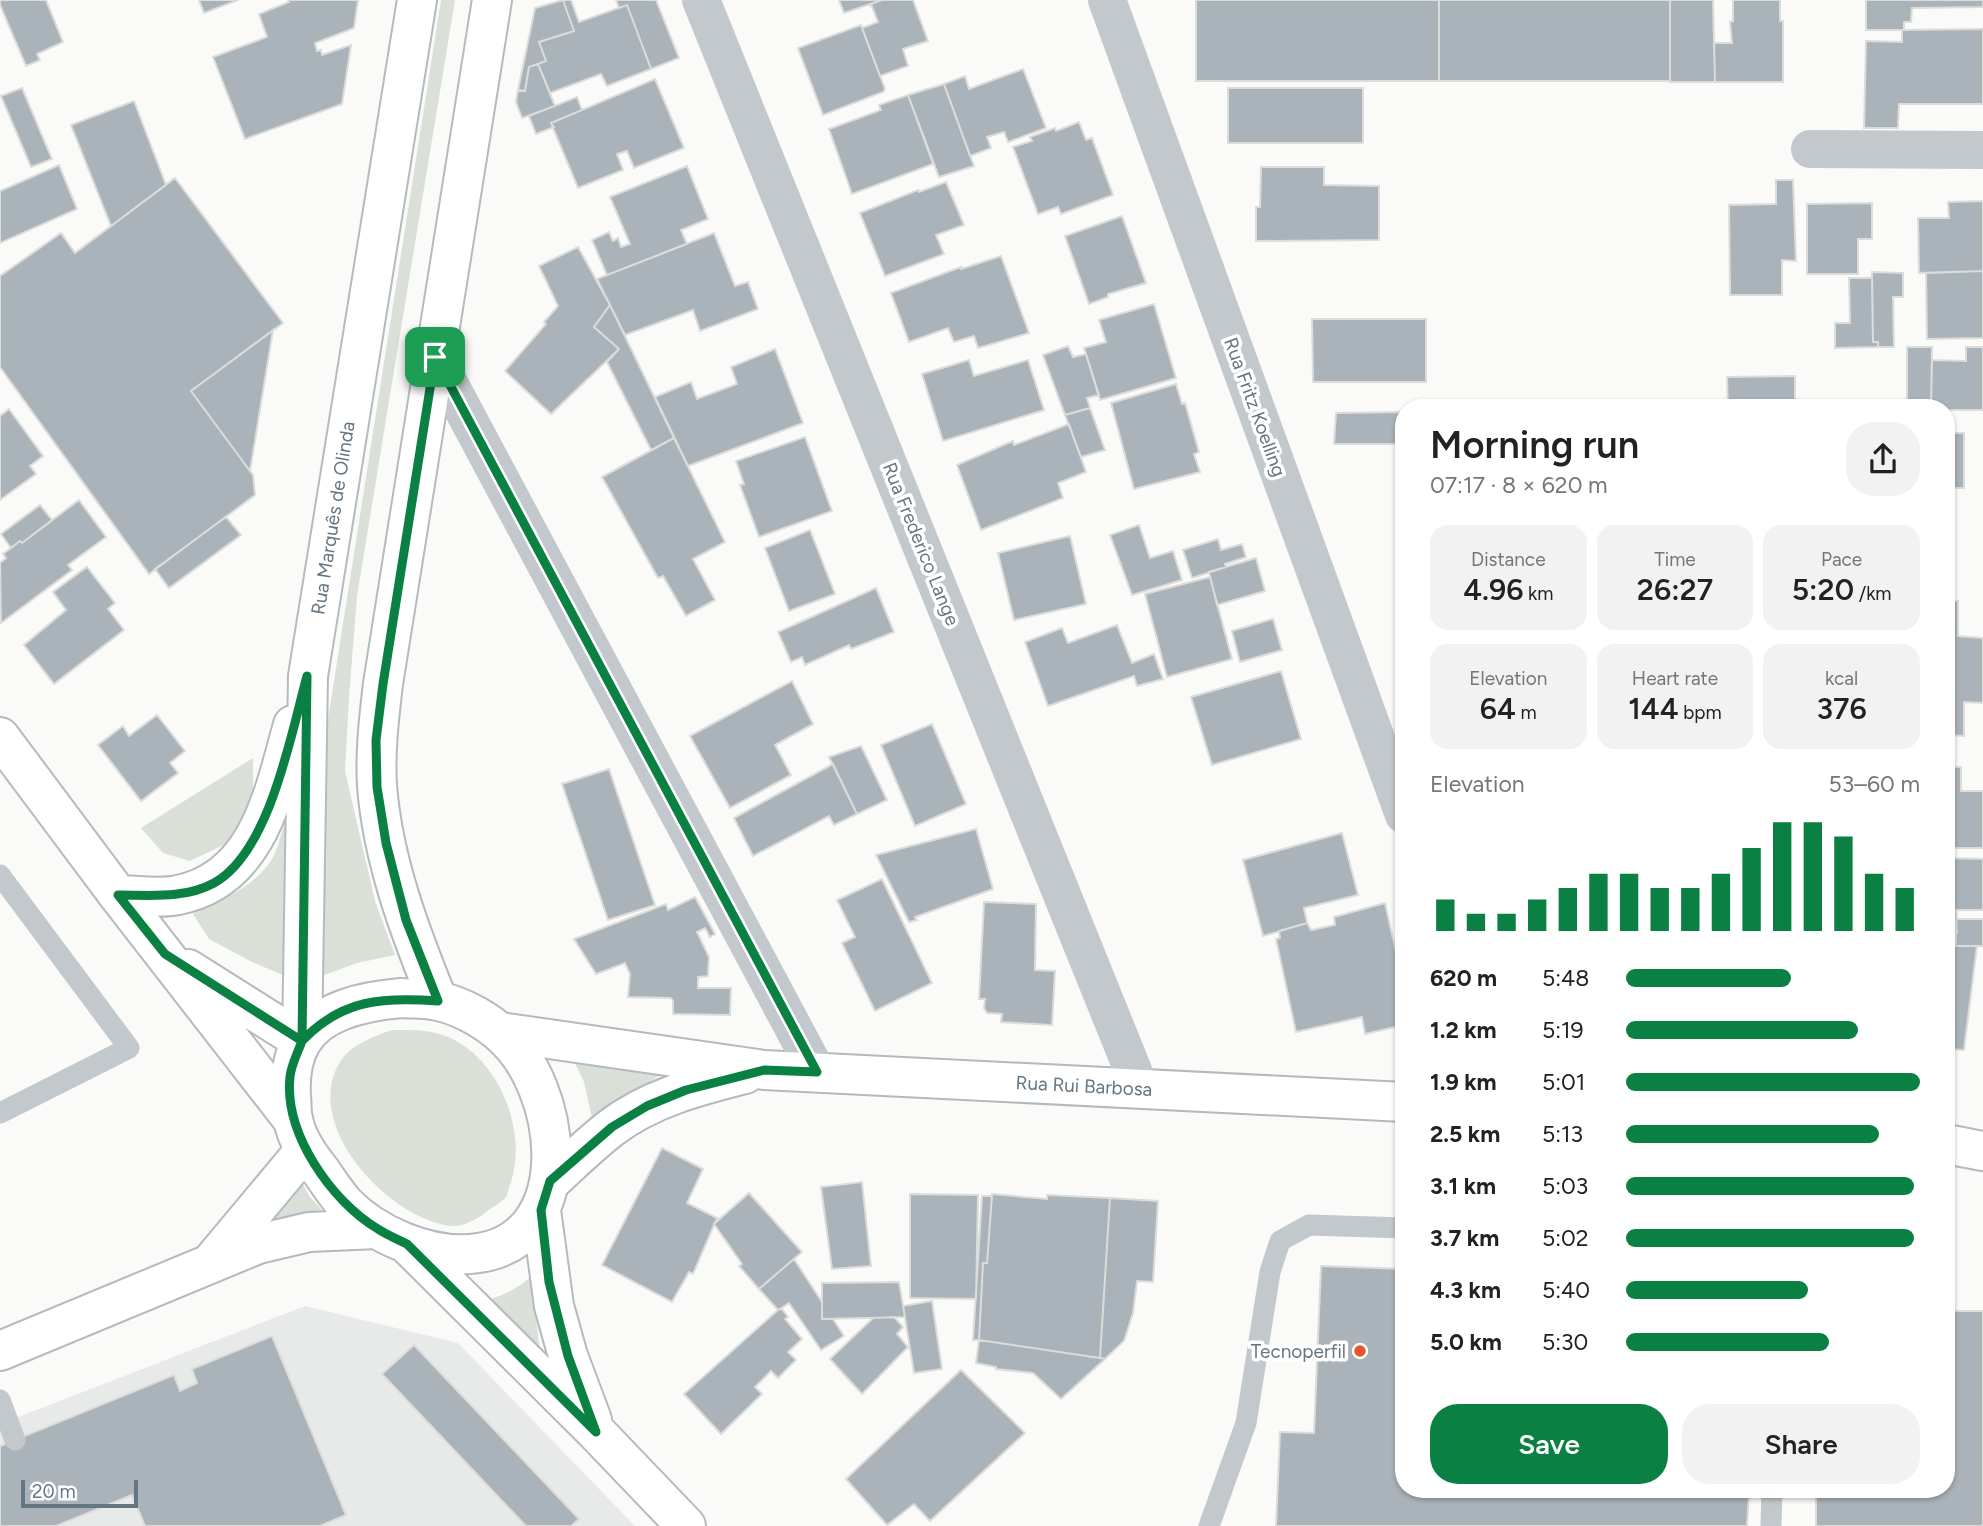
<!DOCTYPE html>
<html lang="en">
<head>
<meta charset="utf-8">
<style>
  :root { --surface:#fff; --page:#f2f2f2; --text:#222; --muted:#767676; --accent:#0b8043 }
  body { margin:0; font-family:Figtree,sans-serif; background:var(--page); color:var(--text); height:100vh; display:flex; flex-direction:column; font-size:26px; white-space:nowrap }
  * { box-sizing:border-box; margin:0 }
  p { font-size:23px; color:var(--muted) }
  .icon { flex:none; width:38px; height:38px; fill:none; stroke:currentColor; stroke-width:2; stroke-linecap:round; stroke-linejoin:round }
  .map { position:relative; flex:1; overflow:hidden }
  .sheet { position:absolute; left:1395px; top:399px; width:560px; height:1099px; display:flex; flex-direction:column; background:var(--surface); border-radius:28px; box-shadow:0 2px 5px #0004 }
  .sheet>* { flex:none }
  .scale { position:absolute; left:21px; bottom:18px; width:117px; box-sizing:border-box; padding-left:7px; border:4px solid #657683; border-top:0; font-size:19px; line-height:24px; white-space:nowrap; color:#657683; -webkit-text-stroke:5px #fff; paint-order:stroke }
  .pin { position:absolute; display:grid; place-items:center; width:60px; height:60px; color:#fff; margin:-30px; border-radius:14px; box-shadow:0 4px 10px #0006 }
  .round { display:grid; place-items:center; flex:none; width:74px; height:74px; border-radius:28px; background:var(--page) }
  .summary { display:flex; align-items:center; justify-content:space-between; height:119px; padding:0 35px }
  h1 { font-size:38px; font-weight:600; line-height:52px }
  .stats { display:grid; grid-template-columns:repeat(3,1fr); gap:10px; height:119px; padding:7px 35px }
  .stats div { display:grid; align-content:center; border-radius:18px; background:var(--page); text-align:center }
  .stats b { font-size:30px; font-weight:600 }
  .stats small { font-size:19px; font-weight:400 }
  .stats p { font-size:19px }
  .chart { height:196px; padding:14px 35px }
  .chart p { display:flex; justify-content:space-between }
  .chart svg { width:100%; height:126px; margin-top:7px; stroke:var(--accent); stroke-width:6 }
  .cta { display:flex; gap:14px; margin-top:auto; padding:14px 35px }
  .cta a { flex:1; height:80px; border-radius:28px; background:var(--accent); color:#fff; font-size:28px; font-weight:600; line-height:80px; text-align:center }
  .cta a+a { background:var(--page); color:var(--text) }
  ul { padding:0 35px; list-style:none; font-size:23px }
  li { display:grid; grid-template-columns:112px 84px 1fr; align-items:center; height:52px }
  li i { height:18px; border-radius:9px; background:var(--accent) }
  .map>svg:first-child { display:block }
</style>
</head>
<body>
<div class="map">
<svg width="1983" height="1526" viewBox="0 0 1983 1526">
  <rect width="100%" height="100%" fill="#fafaf8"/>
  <!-- built -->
  <path fill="#e8e9e9" d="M305,1306L458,1343L635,1526H0V1424Z"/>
  <!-- green -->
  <path fill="#dadfd7" d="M441,0H455L357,596L349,697L345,771L375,901L395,955L357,963L319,977L326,732Z
    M253,758V795L234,840L190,861L163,853L141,828Z
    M293,786L285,976L252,962L209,939L193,914C221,900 255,887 272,859C281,845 288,804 293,786Z
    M392,1030C419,1030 439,1029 463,1045C504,1073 526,1135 511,1182C509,1186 508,1193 506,1197C502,1202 494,1206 489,1210C479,1218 464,1227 451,1226C388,1219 298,1122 342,1059C353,1044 375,1036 392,1030Z
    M569,1051L673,1067L592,1118L584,1082Z
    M302,1183L310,1197L322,1210L268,1221Z
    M531,1277L541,1360L477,1302C499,1298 514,1291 531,1277Z"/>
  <!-- building -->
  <path fill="#aab3b9" stroke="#dcdcda" stroke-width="2" d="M0,0H46L63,42L37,54L40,60L26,66L0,5Z
    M199,0H238L204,13Z
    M288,0H358L354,28L315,43L317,51L321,50L322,55L351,45L342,104L245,139L213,57L267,37L259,14L289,2Z
    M563,0L574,31L539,42L546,61L529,67L525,91L518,90L535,8Z
    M563,0H571L579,22L627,5L651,69L607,86L601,74L550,93L538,64L546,61L539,42L574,31Z
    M616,0H656L679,58L651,69L627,5L619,8Z
    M839,0H882L844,13Z
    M882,0H913L928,41L903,49L908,66L880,76L862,28L878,22L871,4Z
    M1196,0H1439V81H1196Z
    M1439,0H1670V81H1439Z
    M1670,0H1713L1715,82H1670Z
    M1733,0H1780V21H1783V82H1715L1714,43H1732L1730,22L1733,21Z
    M1866,0H1983V7L1912,8L1911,22H1904V30H1866Z
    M861,25L885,89L883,92L823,115L798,48Z
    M1983,29V104H1899L1898,128H1864L1866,41L1902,42V30Z
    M538,64L555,106L522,118L516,102L518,90L525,91L529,67Z
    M1023,69L1046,128L1008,142L1004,132L987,137L991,148L970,156L944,84L965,76L969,89Z
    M655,79L684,148L634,168L627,151L617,154L623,170L578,188L551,123Z
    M944,84L974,166L939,177L908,95Z
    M22,88L52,159L31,167L1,96Z
    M1228,88H1363V143H1228Z
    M908,95L933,164L852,194L829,129L881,110L879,105Z
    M577,97L582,110L551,123L554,127L536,134L529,116Z
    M134,101L166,185L111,226L71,125Z
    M1079,122L1086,140L1092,138L1113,195L1061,214L1058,207L1038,214L1013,147L1032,141L1030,137L1055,128L1056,131Z
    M59,165L77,209L0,243V191Z
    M687,166L708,219L681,230L687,244L607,275L592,240L609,232L613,241L618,238L621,247L630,244L610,197Z
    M1261,167H1324V185L1379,186V240L1256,241V207H1260Z
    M175,178L283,323L191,391L253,475L255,495L149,574L0,367V276L61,233L75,253Z
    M1776,180H1793L1796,261L1782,260V295H1730L1729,205L1776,204Z
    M946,182L964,225L936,235L944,254L885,276L860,213L918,190L919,192Z
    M1983,201V271L1919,273L1918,218H1949L1948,202Z
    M1872,203V239H1858V274H1807V204Z
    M1122,216L1146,283L1108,294V297L1089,304L1065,236Z
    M714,233L735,286L748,282L758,309L700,331L693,310L625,335L597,279Z
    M578,247L610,305L594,327L619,349L551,414L505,371L546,324L544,322L558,306L539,266Z
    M1001,256L1029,333L978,348L974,336L954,342L948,328L909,342L891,293L961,267V269Z
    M1983,271V338L1927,339L1926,273Z
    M1872,272L1903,273V297H1893L1894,347H1878V342H1873Z
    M1849,278H1872L1873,342H1878V347L1835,348V323H1850Z
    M1154,304L1176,378L1100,400L1084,348L1106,342L1099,320Z
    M610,305L674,438L651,450L607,362L619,349L594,327Z
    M1312,319H1426V382H1313Z
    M273,330L250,471L191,391Z
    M1068,346L1073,357L1086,354L1099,395L1087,398L1090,408L1065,415L1043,355Z
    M1907,347H1932L1931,408H1907Z
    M1966,347H1983V410H1946V408H1931L1932,360L1966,361Z
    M775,349L803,423L688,466L655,397L691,382L697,399L737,384L731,367Z
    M969,360L974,376L1028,360L1044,410L943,441L922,374Z
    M1795,376V408H1728L1727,377Z
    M1176,384L1182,404L1185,403L1199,452L1194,454L1200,472L1134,489L1111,403Z
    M1090,408L1105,450L1081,457L1065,415Z
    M9,409L43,456L30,466L36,474L0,500V416Z
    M1404,412V444H1334L1336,413Z
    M1069,424L1086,472L1058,483L1063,498L981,530L957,465L1013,441L1014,445Z
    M1946,433H1964V488H1946Z
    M805,437L832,511L759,537L740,485L744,484L736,461Z
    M674,438L725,542L693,559L715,600L686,616L663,576L658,578L602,477Z
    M79,500L106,537L68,565L72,570L1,623L0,563L6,558L3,554L20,541L22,543Z
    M40,505L52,520L22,543L20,541L11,548L1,534Z
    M226,517L241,535L169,588L155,569Z
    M1139,525L1150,558L1173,551L1182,580L1132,595L1110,535Z
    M810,530L835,594L789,611L765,548Z
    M1070,536L1086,604L1014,620L998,553Z
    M1218,539L1221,550L1242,544L1246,557L1225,564L1226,567L1192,578L1183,550Z
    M1256,558L1265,591L1217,605L1209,572Z
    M87,567L115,603L108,609L124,630L54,684L24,645L66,610L53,592Z
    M1210,577L1232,659L1167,677L1145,594Z
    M876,588L894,632L851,649L849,645L805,665L802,657L791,662L778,632Z
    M1946,601H1958V636L1983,638V703L1964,702V736L1946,735Z
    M1273,619L1282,650L1240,662L1232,631Z
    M1117,625L1132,663L1154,654L1163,679L1137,686L1134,676L1048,706L1025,642L1062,628L1068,643Z
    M1281,671L1301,739L1212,765L1191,697Z
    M792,681L813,724L775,745L791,775L730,808L690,736Z
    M157,715L185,751L170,763L178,773L141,801L98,745L123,726L129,736Z
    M932,724L966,804L915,826L881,745Z
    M861,746L887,800L857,814L829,757Z
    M833,764L857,814L834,825L829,816L753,856L734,818Z
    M1946,767H1961V791H1983V848H1946Z
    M609,769L655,905L608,920L562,784Z
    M976,829L993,889L915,917L917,920L909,922L876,855Z
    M1342,833L1358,895L1304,908L1307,923L1263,936L1243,860Z
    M1946,858L1983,859V910H1956L1957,933H1946Z
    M882,879L932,983L875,1011L842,943L855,937L837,900Z
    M695,897L715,934L710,937L705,928L697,932L709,957L708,976L698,977V988H731L730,1015L673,1014V1001L671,998L628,997L630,974L625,963L596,974L574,939L666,904L668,910Z
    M984,902L1036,904L1035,970L1055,971L1052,1025L1001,1022L1002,1014L987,1013L984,1008L985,999H979Z
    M1385,903L1404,988V1025L1365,1034L1362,1017L1296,1032L1276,939L1280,938L1279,931L1307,923L1311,930L1335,925L1334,917Z
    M1956,919H1983V946H1956Z
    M1946,946H1977L1964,1050L1946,1049Z
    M662,1148L703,1169L687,1203L717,1218L693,1274L689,1272L672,1302L602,1265Z
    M862,1182L871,1266L832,1269L821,1187Z
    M749,1193L802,1252L759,1289L739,1266L742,1264L714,1224Z
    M910,1194L978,1195L976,1299L910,1298Z
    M992,1194L1047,1199V1195L1110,1198L1100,1358L979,1340L983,1263H987Z
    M982,1196H992L987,1263H983L979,1340H973Z
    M1110,1198L1158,1201L1153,1282L1137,1281L1133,1313L1124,1341L1105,1359L1100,1358Z
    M794,1259L822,1302V1319H833L844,1336L821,1350L789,1303L778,1310L759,1289Z
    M1321,1266L1404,1269V1489H1730V1493L1749,1494L1747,1526H1276L1280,1432L1314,1433Z
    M899,1282L905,1317L822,1319V1283Z
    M1946,1282H1950V1311H1983V1526H1816V1489H1946Z
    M932,1301L942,1369L914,1373L903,1306Z
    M782,1309L788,1317L785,1319L802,1339L788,1352L796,1360L778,1378L771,1371L755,1387L762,1394L721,1434L684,1394L778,1310Z
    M894,1317L903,1327L897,1334L908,1347L862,1394L830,1359L873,1318Z
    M272,1336L346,1515L320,1526H145L132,1495L56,1526H0V1446L174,1375L180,1391L197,1383L192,1369Z
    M979,1340L1100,1358L1105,1359L1061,1399L1033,1373L996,1369V1367L976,1363Z
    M414,1345L579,1519L571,1526H526L382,1374Z
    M961,1370L1025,1433L930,1521L914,1504L887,1525L846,1479Z"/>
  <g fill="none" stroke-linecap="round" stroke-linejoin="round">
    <defs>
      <path id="secondary" d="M500,1032L764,1070L1404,1102
        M1946,1144L1983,1151
        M550,1182C570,1164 590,1144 611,1128C650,1098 698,1086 745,1074
        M214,1259L305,1150
        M0,1351L258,1244L309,1232L377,1229"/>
      <path id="primary" d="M0,737L118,895L293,1120
        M118,895C137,895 160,899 178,895C259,879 274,792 293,725
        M188,969L302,1041
        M401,998C413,999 426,998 438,1001C458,1005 483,1018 499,1032C565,1086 582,1246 470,1254C427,1257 375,1235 345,1204C336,1194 328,1181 320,1170C308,1155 296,1138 293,1119C291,1112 292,1104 291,1097C290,1079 292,1057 302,1041C321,1009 367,1001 401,998Z
        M438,1001C410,932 383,861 377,786C375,751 379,718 383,684L492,0
        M302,1041L308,676L417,0
        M541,1210L554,1306L568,1356L592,1420
        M407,1244L596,1432L686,1526"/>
    </defs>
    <!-- secondary casing -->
    <use href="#secondary" stroke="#b3babf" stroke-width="42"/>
    <!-- primary casing -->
    <use href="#primary" stroke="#b5babe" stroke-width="42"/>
    <!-- service -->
    <path stroke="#c3c8cc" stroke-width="21" d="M0,875L129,1048L0,1113
      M0,1400L15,1440
      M1209,1526L1246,1423L1270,1272L1280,1241L1309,1225L1404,1228
      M1771,1526L1772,1489"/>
    <!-- minor -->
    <path stroke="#c3c8cc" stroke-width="38" d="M701,0L1140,1088
      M1107,0L1404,815
      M1810,149L1983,150
      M435,357L817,1072"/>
    <!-- secondary -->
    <use href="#secondary" stroke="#fff" stroke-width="38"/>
    <!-- primary -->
    <use href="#primary" stroke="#fff" stroke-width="38"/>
  </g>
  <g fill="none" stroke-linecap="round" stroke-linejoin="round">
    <defs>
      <path id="route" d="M435,357L383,684L376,740L377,787L386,843L406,920L438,1001C383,997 342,999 302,1041L165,954L118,895C150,895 185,899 214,883C270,852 291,734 307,676L302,1041C298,1052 291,1065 290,1077C284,1133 331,1201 378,1229C387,1235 397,1239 407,1244L596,1432L568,1356L549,1282L541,1210L550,1181L612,1127L647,1106L686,1090L764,1070L817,1072L435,357"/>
    </defs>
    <!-- route casing -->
    <use href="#route" stroke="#fff" stroke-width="14"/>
    <!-- route -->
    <use href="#route" stroke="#0b8043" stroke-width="9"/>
  </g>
  <!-- markers -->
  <circle fill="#e4572e" stroke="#fff" stroke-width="2.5" cx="1360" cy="1351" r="7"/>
  <g text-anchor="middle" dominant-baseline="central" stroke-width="7" stroke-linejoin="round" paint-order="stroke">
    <!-- street labels -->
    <g font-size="19" fill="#657683" stroke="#fff">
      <text transform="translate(1255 407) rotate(70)">Rua Fritz Koelling</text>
      <text transform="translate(333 518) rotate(-81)">Rua Marquês de Olinda</text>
      <text transform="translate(921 544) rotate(68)">Rua Frederico Lange</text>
      <text transform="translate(1084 1086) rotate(3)">Rua Rui Barbosa</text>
    </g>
    <!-- poi labels -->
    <g font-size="19" fill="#657683" stroke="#fff" text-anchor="end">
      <text x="1346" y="1351">Tecnoperfil</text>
    </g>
  </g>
</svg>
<div class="scale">20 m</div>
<div class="pin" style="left:435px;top:357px;background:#1e9e55"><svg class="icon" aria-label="arrive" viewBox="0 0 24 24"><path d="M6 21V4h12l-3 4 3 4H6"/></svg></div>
<section class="sheet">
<div class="summary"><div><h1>Morning run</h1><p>07:17 · 8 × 620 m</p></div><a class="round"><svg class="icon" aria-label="share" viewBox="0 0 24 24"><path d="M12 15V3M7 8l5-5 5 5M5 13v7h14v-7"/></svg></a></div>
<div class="stats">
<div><p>Distance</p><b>4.96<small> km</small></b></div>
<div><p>Time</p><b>26:27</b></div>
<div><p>Pace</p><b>5:20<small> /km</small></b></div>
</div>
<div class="stats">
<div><p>Elevation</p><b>64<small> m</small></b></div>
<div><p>Heart rate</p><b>144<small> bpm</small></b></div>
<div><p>kcal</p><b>376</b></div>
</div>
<div class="chart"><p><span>Elevation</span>53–60 m</p>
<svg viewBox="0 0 160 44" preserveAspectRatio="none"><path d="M5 44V33M15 44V38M25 44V38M35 44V33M45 44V29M55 44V24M65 44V24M75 44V29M85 44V29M95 44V24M105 44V15M115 44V6M125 44V6M135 44V11M145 44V24M155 44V29"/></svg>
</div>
<ul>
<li><b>620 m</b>5:48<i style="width:56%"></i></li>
<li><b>1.2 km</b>5:19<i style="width:79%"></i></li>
<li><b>1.9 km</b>5:01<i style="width:100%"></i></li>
<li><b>2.5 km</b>5:13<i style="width:86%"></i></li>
<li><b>3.1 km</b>5:03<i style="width:98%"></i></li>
<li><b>3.7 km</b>5:02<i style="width:98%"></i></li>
<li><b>4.3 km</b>5:40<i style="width:62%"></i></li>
<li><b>5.0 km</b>5:30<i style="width:69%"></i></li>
</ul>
<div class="cta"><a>Save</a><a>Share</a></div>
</section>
</div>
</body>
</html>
